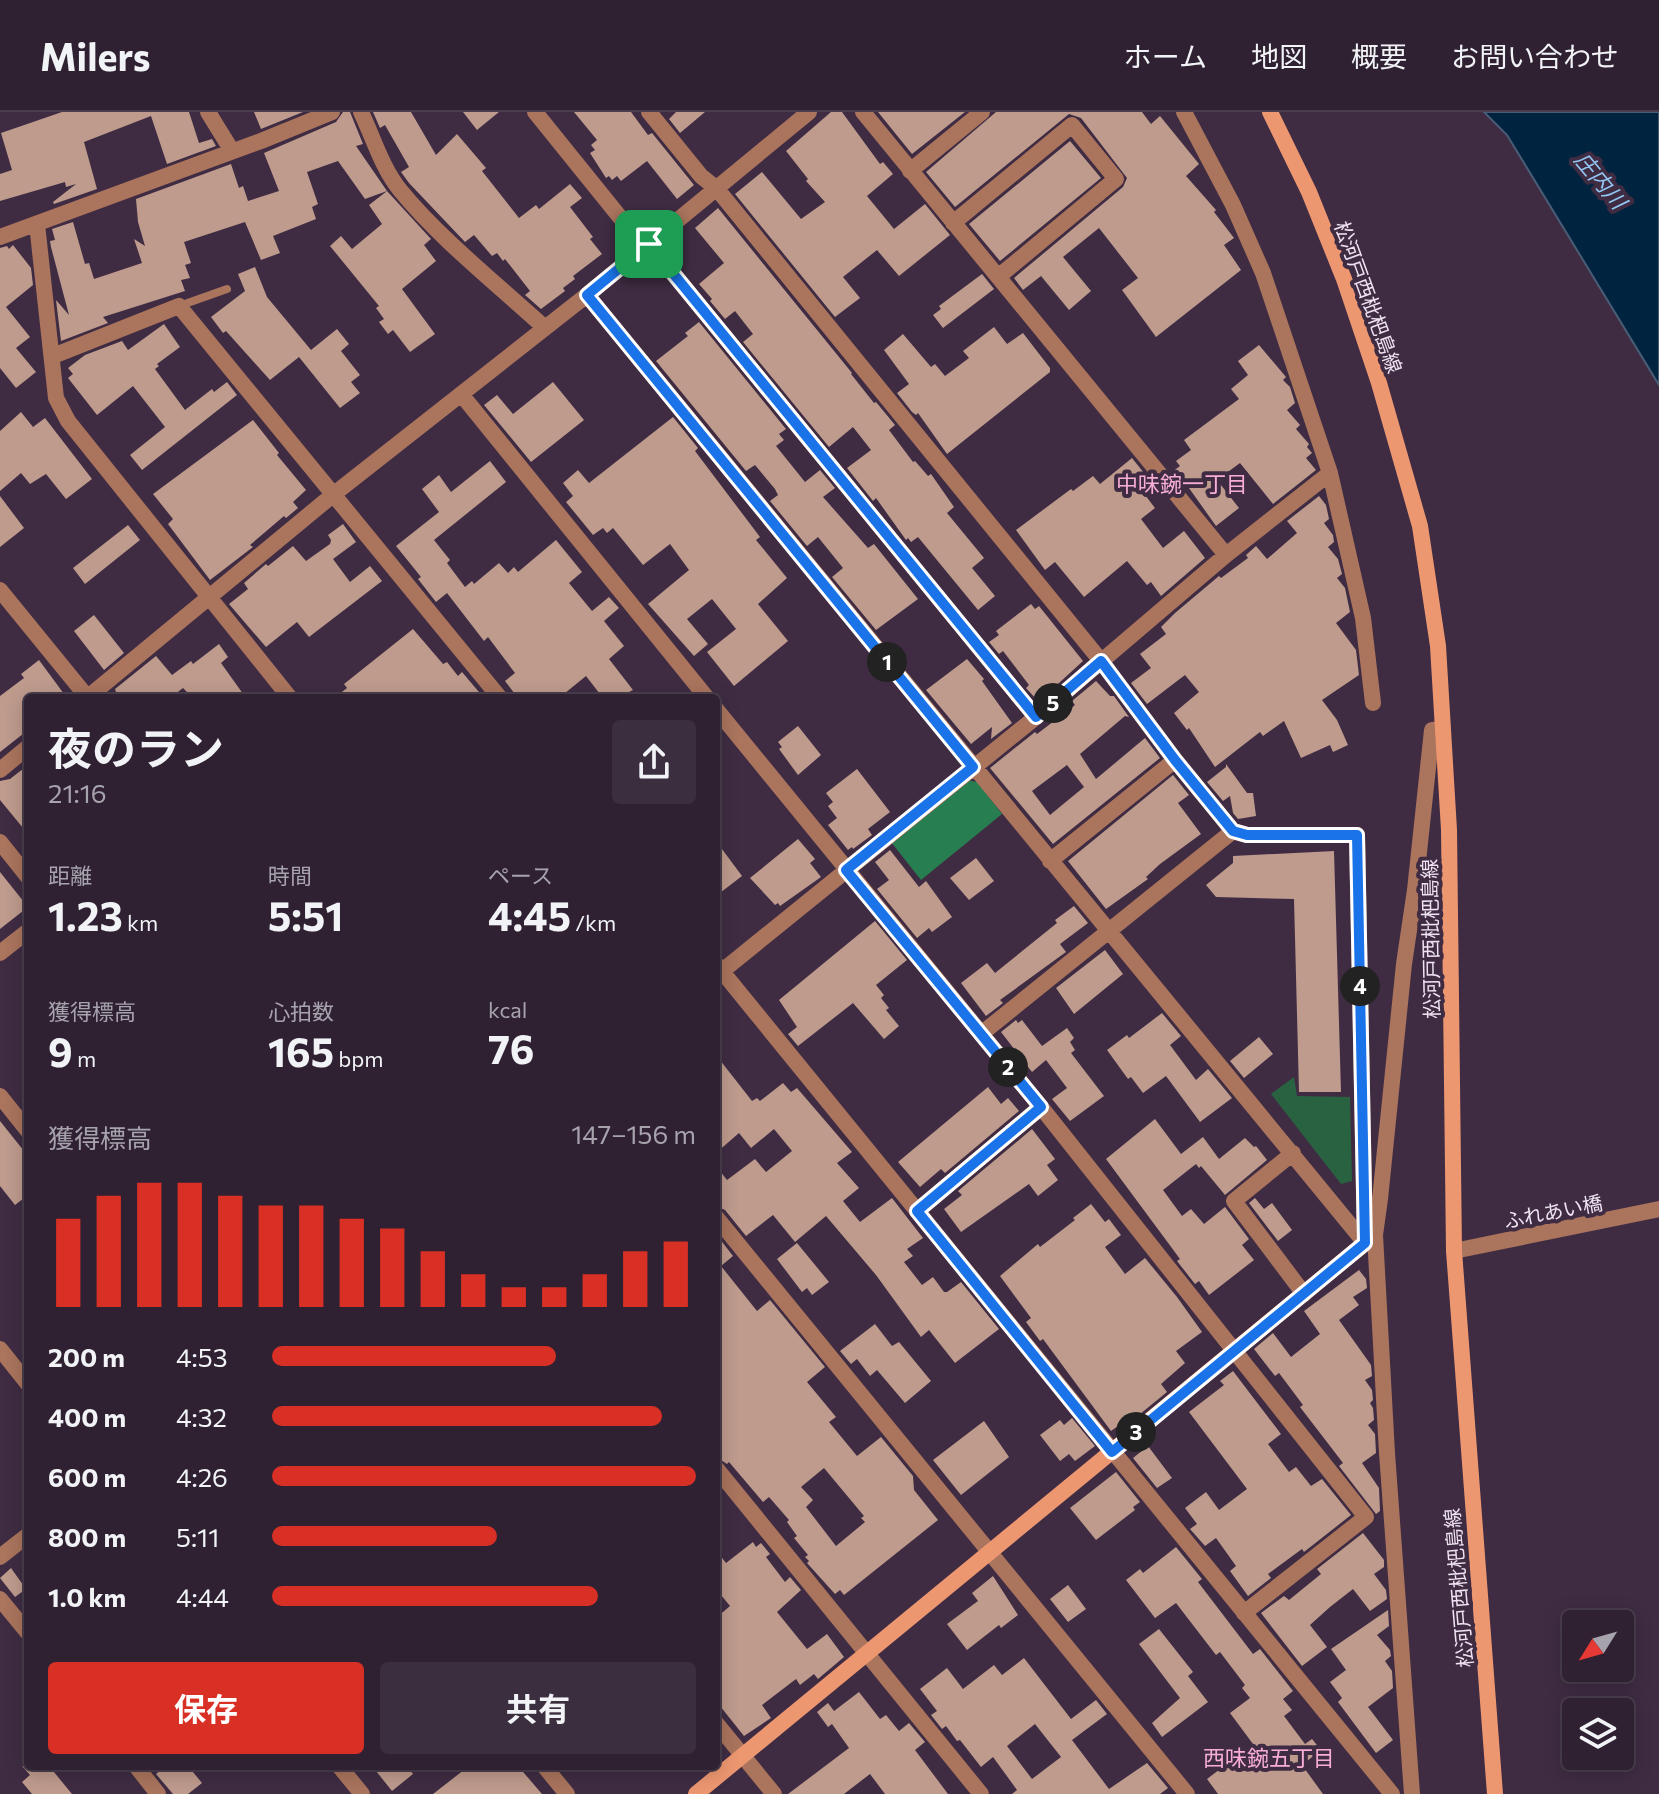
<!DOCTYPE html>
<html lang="ja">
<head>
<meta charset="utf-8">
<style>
  :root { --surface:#2f2132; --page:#3b2e3e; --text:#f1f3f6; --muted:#a7a3ac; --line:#4a3e4d; --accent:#d93025 }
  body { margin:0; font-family:Commissioner,"Noto Sans JP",sans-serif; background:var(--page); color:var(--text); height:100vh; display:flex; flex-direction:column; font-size:30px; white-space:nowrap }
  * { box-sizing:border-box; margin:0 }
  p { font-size:26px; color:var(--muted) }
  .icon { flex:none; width:44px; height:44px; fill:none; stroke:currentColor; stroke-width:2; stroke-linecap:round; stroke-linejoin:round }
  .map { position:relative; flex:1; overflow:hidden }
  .drawer { position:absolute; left:24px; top:582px; width:696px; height:1076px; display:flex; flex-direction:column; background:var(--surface); border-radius:8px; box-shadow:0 4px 20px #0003,0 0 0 2px var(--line) }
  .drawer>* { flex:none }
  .needle { width:52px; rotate:233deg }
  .controls { position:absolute; left:1562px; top:1498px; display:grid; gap:16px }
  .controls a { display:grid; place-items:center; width:72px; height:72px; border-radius:8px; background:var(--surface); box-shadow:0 4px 20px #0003,0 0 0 2px var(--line); font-size:40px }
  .pin { position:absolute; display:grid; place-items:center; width:68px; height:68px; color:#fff; margin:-34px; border-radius:16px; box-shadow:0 4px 12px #0006 }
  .km { position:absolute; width:40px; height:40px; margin:-20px; border-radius:50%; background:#222; color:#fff; font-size:22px; line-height:40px; text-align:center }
  .round { display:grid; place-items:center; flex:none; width:84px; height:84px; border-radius:8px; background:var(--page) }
  .summary { display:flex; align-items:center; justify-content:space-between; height:136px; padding:0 24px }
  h1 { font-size:44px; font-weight:700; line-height:60px }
  .figures { display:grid; grid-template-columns:repeat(3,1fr); gap:12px; height:136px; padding:8px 24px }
  .figures div { display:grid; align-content:center }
  .figures b { font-size:40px; font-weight:700 }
  .figures small { font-size:22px; font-weight:400 }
  .figures p { font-size:22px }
  .chart { height:224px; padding:16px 24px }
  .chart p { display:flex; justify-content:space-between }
  .chart svg { width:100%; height:144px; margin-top:8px; stroke:var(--accent); stroke-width:6 }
  .button { display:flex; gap:16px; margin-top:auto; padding:16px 24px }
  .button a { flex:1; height:92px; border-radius:8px; background:var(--accent); color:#fff; font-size:32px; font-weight:700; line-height:92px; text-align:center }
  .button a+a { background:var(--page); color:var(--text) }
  ul { padding:0 24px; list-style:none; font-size:26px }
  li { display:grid; grid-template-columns:128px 96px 1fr; align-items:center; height:60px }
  li i { height:20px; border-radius:10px; background:var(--accent) }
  header { display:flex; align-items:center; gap:48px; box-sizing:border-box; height:112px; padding:0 40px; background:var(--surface); border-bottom:2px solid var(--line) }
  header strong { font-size:38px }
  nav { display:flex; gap:44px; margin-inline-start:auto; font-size:28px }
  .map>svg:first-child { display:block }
</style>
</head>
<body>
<header>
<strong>Milers</strong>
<nav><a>ホーム</a><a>地図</a><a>概要</a><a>お問い合わせ</a></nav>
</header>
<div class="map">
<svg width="1659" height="1682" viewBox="0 0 1659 1682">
  <rect width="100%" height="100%" fill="#3f2c43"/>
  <!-- green -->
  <path fill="#296241" d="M1294,965L1297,984L1350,985L1352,1069L1341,1072L1271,982Z"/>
  <!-- forest -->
  <path fill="#277e50" d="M967,668L977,670L1002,702L921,768L891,730Z"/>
  <!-- water -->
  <path fill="#00243f" stroke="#485d75" stroke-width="2" d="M1484,0H1659V273L1507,23Z"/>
  <!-- building -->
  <path fill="#be9b8d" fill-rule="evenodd" d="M62,0H189L199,31L212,27L216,34L167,52L151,4L84,30L97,77L54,92L53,90L76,72L66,75L65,70L0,89V62L12,58L1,21Z
    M254,0H303L261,17Z
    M343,0H350L363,32L356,34L387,79L365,87L338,49L307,60L318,92L312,95L316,107L273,124L280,141L261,148L245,110L184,130L191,151L185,153L190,166L181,168L185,179L103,205L108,211L61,229L56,188L69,203L51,135L50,129L55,128L52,117L73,110L85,152L89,151L94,167L142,151L134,127L145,134L138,110L136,87L231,52L239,76L243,74L248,89L279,79L264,41L336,10Z
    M373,0H411L436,43L457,22L486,56L482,59L519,106L536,93L539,97L570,72L582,86L570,95L593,125L590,127L602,142L573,164L575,167L563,176L565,179L541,197L525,183L530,179L505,147L503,149L497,141L492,144L474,123L465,130L409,71L401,60L409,55L385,13L380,16Z
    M463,0H499L477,18Z
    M574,0H631L648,23L652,21L694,73L677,87L647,49L621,69L617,64L612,68L609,64L606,66L590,41L595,38L591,33L597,28Z
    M676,0H705L680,21L669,7Z
    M831,0H842L880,52L883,50L893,62L867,84L894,117L925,92L950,123L899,164L877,138L843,165L860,186L835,205L735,82L762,60L801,107L825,90L806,69L808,67L786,39Z
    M878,0H965L912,42Z
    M996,0H1142L1151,12L1160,4L1199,52L1186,64L1216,98L1214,100L1234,126L1224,133L1241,158L1156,225L1122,178L1138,166L1099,116L1063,145L1091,179L1069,198L1041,164L1023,178L1014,166L1123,75L1127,66L1081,6L1069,2L955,95L926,60Z
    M1070,29L1101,66L1000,149L969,112Z
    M387,79L431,127L424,133L436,149L402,177L435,222L410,240L393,218L388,222L379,210L384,207L376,196L379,194L330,134L341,124L352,137L382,112L369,93Z
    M718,96L852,261L851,262L874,291L876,290L895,313L889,318L913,350L915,349L928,364L931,362L954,395L947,401L984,446L972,456L995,484L978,498L918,425L911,430L908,426L906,428L876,386L873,389L847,356L871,338L853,315L829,335L743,230L753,222L735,199L725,207L710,189L712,187L699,172L724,151L695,116Z
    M13,133L31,156L33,173L6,195L30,225L16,236L36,260L16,276L0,256V136L7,134L9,137Z
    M255,155L267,185L311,238L337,217L349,232L341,239L360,263L351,270L360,281L340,296L299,245L270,268L226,219L223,221L211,205L245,179L238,162Z
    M982,162L994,177L943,216L933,203L941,197L939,194Z
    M699,210L786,317L779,322L784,328L776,334L805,370L820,358L835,376L823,385L868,436L874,432L918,487L876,518L832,465L843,456L818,425L807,434L770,389L778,383L775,377L755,353L746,359L656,249L688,224L685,221Z
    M164,212L180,235L157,252L159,254L155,257L185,298L212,277L214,280L227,270L237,283L142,358L130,343L165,315L133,274L97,303L68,266L73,262L68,256L85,243L122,229L128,238Z
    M994,215L1007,232L1023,221L1050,256V260L947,342L918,301L916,303L912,300L897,281L909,272L884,238L903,222L931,255L935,252L945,264L969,246L963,239Z
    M1259,233L1286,265L1283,268L1290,275L1295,291L1287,298L1300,313L1296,317L1309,332L1307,335L1312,341L1306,346L1316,358L1273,392L1240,351L1217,368L1239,396L1216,414L1184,369L1181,371L1172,360L1180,354L1176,349L1191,338L1184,328L1239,287L1231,277L1248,263L1238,249Z
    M553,270L584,308L531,350L484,293L497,283L513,302Z
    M21,300L33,315L45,306L92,367L66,387L46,362L30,372L21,361L0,379V319Z
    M673,305L698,336L695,339L760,425L756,428L787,466L758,492L788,529L734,574L707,540L736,517L712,487L687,507L708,532L694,544L648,492L689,458L670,432L643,453L613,416L607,421L603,416L593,423L566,390L573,384L563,371L578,358L589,371Z
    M253,308L279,341L277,343L306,378L293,390L298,396L286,406L284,404L250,433L253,435L210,468L168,412L173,407L153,382Z
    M1132,346L1152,371L1142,379L1155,396L1141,407L1163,436L1184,419L1205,446L1161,484L1151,470L1147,473L1127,449L1084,485L1055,450L1045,458L1016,418L1071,377L1073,379L1093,364L1100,372Z
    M490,349L506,370L434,428L450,448L447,451L465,475L472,469L474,472L499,451L508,461L514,455L518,460L556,428L582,460L569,471L592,499L609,485L619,496L604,509L624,534L609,547L633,578L629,580L634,586H603L586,564L559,586H518L505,569L515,561L488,525L484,529L447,481L436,490L418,467L421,465L396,434L439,400L422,377L439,363L451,380Z
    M0,384L24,416L0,435Z
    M1319,384L1326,393L1329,407L1324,411L1333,423L1334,430L1328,435L1338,447L1342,462L1337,466L1345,476L1350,500L1336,511L1356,538L1359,563L1322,588L1337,608L1348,633L1333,640L1330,633L1301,646L1284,609L1263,624L1260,620L1215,655L1189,616L1187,618L1174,601L1199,580L1185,563L1147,592L1131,571L1151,556L1140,542L1166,522L1161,515L1175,501L1219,464L1221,466L1248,446L1246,443L1256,434L1267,447L1297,421L1287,409Z
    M343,412L356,430L333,447L350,470L370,454L382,469L309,525L297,510L266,535L229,492L248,477L244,471L266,452L268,454L293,434L306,449L330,432L331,428L328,423Z
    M128,413L140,428L85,472L73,456Z
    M1031,492L1035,497L1039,494L1083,549L1059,571L1036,587L1026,576L1029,573L1003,539L999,542L989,530L999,523L996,519Z
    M94,503L124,541L104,558L74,519Z
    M413,517L443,552L447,550L458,564L462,560L484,586H334L347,576L344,572Z
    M219,532L228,545L221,551L246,586H193L183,576L170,586H118L115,577L156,544L172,563L191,549L193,552Z
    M967,547L984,567L982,569L1012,611L991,627L992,615L971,632L926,578Z
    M39,548L67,586H28V618L0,640V584L24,566L21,562Z
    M1096,569L1110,584H1114L1129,605L1125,604L1080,642L1096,667L1145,626L1160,646L1053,732L990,656L1035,620L1037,622L1075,593L1072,589ZM1067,653L1084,675L1050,703L1032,679Z
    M798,614L821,643L798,663L779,637L782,635L778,630Z
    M1226,652L1247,681H1253L1256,704L1238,707L1233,701L1230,684L1223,689L1207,670L1226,655Z
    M28,653V722L0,688V669L10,667Z
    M857,657L890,700L868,717L872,723L853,737L852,735L848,738L828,713L837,706L828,694L833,690L826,681Z
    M1173,663L1189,683L1178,691L1201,722L1160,752L1146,765L1148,767L1106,797L1068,749Z
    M798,727L815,747L810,751L821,765L780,794L778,791L775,793L750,766Z
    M716,729L742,764L716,784Z
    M890,738L919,775L926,769L952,805L932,820L929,816L917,826L877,777L889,768L875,750Z
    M1334,739L1341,980H1299L1294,787L1216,785L1206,773L1233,751V744Z
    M976,746L994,769L969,788L950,766Z
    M0,760L28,795L0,817Z
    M1074,794L1088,811L1060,832L1066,840L1000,888L1003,891L986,904L961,871L987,851L995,861L1057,811L1055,808Z
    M875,809L907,848L876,873L884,883L881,886L889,896L886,898L899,914L884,927L853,891L798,934L788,922L797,915L779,888Z
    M1105,838L1123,862L1074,902L1056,876Z
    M1162,901L1181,924L1170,933L1196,968L1208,957L1232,986L1200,1010L1166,964L1143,981L1131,965L1128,967L1107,938L1127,923L1129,926Z
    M1016,908L1018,911L1022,908L1042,934L1067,916L1074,926L1070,930L1075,938L1071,941L1104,984L1070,1009L1052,987L1067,976L1046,948L1032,960L1001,920Z
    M1259,925L1273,942L1244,966L1230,949Z
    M716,943L752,989L757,986L760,989L783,971L791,980L797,976L852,1040L837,1051L859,1076L843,1089L860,1110L892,1086L923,1126L907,1137L913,1144L904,1150L922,1173L933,1165L944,1180H947L961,1170L999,1217L955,1251L929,1218L921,1225L876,1163L826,1104L795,1130L773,1103L746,1124L725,1098L716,1094V1054L727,1068L755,1047L766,1060L792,1039L774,1017L751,1036L739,1021L716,1041Z
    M988,975L1001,992L1008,986L1019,999L945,1061L941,1057L920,1075L898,1050Z
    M1155,1007L1181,1042L1203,1025L1219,1047L1245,1026L1254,1035L1256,1034L1267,1048L1225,1083L1201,1054L1199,1056L1196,1052L1163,1078L1182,1104L1191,1097L1204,1112L1225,1095L1249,1127L1242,1133L1254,1148L1209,1183L1199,1169L1195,1172L1177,1149L1180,1147L1106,1047Z
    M0,1009L28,1044V1083L15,1093L0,1074Z
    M1032,1017L1055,1047L1047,1053L1058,1068L1038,1084L1029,1072L961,1120L944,1097L962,1083L958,1079Z
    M1255,1086L1264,1097L1272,1091L1292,1118L1278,1129L1249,1091Z
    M1091,1092L1105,1110L1109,1107L1121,1123L1105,1135L1125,1162L1145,1146L1177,1185L1202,1220L1176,1239L1185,1251L1161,1272L1167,1280L1134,1307L1132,1304L1111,1319L1043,1227L1040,1229L1026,1210L1031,1206L1000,1164L1038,1132L1040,1135L1075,1108L1073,1106Z
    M716,1122L733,1144L721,1154L757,1199L770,1188L825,1255L807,1270L836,1305L829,1310L857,1344L881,1325L913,1364L914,1378L938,1408L844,1483L840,1478L835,1482L807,1451L809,1449L805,1445L808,1443L794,1426L797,1424L787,1410L789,1408L769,1385L763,1390L729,1350L727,1352L716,1345ZM824,1356L864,1404L861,1406L865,1410L836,1434L806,1395L813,1388L801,1375Z
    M797,1131L829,1170L812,1183L807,1176L802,1180L777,1147Z
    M1359,1158L1366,1167L1367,1176L1353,1185L1359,1193L1339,1208L1371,1253L1372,1264L1365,1268L1372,1278L1373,1288L1370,1291L1373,1296L1374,1308L1368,1313L1375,1322L1376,1341L1362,1351L1379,1376L1380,1399L1376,1402L1339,1354L1343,1351L1300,1295L1303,1293L1279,1261L1275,1264L1254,1237L1273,1221L1291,1245L1320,1222L1304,1199Z
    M875,1212L892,1234L899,1230L931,1269L905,1291L877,1258L870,1264L857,1247L851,1252L840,1239Z
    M1233,1259L1281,1322L1268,1332L1289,1360L1296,1355L1311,1374L1322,1367L1351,1403L1304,1440L1302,1437L1268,1462L1271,1466L1248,1484L1230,1459L1236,1454L1216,1426L1205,1434L1190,1417L1197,1412L1185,1396L1206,1380L1219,1398L1247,1377L1189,1300L1224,1273L1220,1269Z
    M1072,1306L1095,1334L1075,1349L1069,1342L1060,1349L1040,1323L1060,1308L1064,1313Z
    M984,1309L1009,1345L961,1383L933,1348Z
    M1148,1334L1172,1366L1157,1376L1133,1346Z
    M1116,1360L1140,1390L1133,1395L1135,1398L1096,1428L1070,1396Z
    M1363,1421L1384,1448V1455L1374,1462L1386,1478L1387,1487L1370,1499L1353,1477L1330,1495L1310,1513L1327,1535L1302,1554L1261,1501L1284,1484L1289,1488L1321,1462L1317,1457Z
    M753,1430L756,1435L761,1431L770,1442L766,1445L785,1470L790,1465L801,1478L777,1500L807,1537L827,1522L844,1545L818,1567L814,1562L800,1573L796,1567L762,1593L771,1606L744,1624L716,1589V1506L730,1494L716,1477V1438L726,1451Z
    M1176,1435L1202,1467L1198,1470L1253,1542L1260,1537L1293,1579L1283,1587L1292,1598L1284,1604L1305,1632L1312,1627L1321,1638L1302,1653L1323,1682H1218L1207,1667L1253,1632L1230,1601L1250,1586L1242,1576L1245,1573L1220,1540L1216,1543L1176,1491L1155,1506L1126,1468L1140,1457L1143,1461Z
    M11,1456L26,1477L15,1485L0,1466Z
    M993,1464L1018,1503L1001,1516L999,1513L967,1538L947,1512L978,1489L972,1481Z
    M1068,1473L1086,1497L1068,1510L1050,1487Z
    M1388,1498L1389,1514L1377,1523L1390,1538L1391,1544L1385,1549L1392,1559L1393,1576L1368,1595L1393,1628L1376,1641L1338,1590L1342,1586L1330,1570L1346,1558L1331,1537Z
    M1159,1517L1193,1560L1188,1564L1208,1590L1162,1625L1152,1611L1180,1586L1139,1532Z
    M1024,1546L1071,1607L1096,1588L1107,1602L1072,1628L1109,1677L1147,1651L1168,1676L1160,1682H1012L1017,1678L993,1645L981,1655L960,1628L957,1629L946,1614L942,1617L931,1603L937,1599L920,1577L947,1556L963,1577L994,1553L1002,1563ZM1035,1612L1061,1645L1032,1667L1007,1634Z
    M859,1580L880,1607L886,1603L899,1619L909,1611L925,1630L915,1638L948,1682H885L870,1662L844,1682H788L849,1636L832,1612L828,1615L817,1600L828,1591L834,1599Z
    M22,1654H49L72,1682H32L22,1670L30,1663Z
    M166,1654H188L202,1671L188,1682H173L156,1662Z
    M372,1654H407L413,1662L392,1679Z
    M469,1654H518L542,1682H433Z"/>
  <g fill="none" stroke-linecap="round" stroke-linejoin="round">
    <!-- lane -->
    <path stroke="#aa745d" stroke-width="8" d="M179,194L227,177"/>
    <!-- street -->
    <path stroke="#aa745d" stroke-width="16" d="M208,0L232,39
      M361,0C373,25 382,56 400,78C439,126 498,173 544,215
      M535,0L644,135
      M649,0L701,64L717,77L1101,549L1175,648L1233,719
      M863,0L1226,443
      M1184,0L1233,93L1263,161L1330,361L1363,506L1373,591
      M910,59L982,0
      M953,111L1072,13L1116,67L998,165
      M37,112L56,286L68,309L290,586
      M0,125L261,29L332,0
      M649,132L1036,605
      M587,183L1365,1131
      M53,244L179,194L500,586
      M461,282L707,586
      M0,478L88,586
      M87,586L334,382L587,183L809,0
      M716,597L1041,995L1366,1405L1244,1501
      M0,658L28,635
      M0,730L28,765
      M1050,749L1175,648
      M0,841L28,819
      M716,852L1392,1682
      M716,864L1036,605L1226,443L1330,361
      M981,922L1233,719L1247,723H1357L1365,1131
      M0,984L28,1019
      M1293,1041L1234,1089L1304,1182
      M917,1099L1041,995
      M716,1105L1187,1682
      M1375,1123L1387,1341L1412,1682
      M1370,1128L1375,1123L1380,1087L1404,852L1415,778L1432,618L1443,617
      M1454,1139L1659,1097
      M0,1237L28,1272
      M716,1356L981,1682
      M0,1445L28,1423
      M0,1487L28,1521
      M716,1611L774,1682
      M136,1654L158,1682
      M339,1654L362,1682
      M544,1654L567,1682"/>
    <!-- secondary -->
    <path stroke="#ed9771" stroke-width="16" d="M1270,0L1309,80L1344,167L1379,271L1420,414L1438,534L1449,718L1454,1139L1495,1682
      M696,1682L1365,1131"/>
  </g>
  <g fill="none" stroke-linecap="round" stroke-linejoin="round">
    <defs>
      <path id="route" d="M649,132L1036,605L1101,549L1175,648L1233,719L1247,723H1357L1365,1131L1112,1340L917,1099L1041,995L846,758L973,655L587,183Z"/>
    </defs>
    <!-- route casing -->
    <use href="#route" stroke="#fff" stroke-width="16"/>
    <!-- route -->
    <use href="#route" stroke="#1a73e8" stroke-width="10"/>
  </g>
  <g text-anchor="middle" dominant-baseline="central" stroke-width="8" stroke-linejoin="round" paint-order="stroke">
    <!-- street labels -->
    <g font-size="20" fill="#efe3f2" stroke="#3f2c43">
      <text transform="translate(1369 185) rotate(70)">松河戸西枇杷島線</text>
      <text transform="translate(1430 827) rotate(-91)">松河戸西枇杷島線</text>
      <text transform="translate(1553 1099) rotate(-11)">ふれあい橋</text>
      <text transform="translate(1458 1476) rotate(-95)">松河戸西枇杷島線</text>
    </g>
    <!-- water labels -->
    <g font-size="22" font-style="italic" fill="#92c6f3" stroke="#3f2c43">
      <text transform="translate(1601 68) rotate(50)">庄内川</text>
    </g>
    <!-- neighbourhood labels -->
    <g font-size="22" fill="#f7add4" stroke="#3f2c43">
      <text x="1182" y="371">中味鋺一丁目</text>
      <text x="1269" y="1645">西味鋺五丁目</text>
    </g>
  </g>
</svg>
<div class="controls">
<a><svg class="needle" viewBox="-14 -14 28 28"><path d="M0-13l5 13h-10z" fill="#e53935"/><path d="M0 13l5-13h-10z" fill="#a7a3ac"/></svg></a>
<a><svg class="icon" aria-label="layers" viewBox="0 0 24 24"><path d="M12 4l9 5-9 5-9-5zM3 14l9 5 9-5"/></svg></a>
</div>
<div class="pin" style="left:649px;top:132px;background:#1e9e55"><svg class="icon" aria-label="arrive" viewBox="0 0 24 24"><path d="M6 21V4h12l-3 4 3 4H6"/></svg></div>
<b class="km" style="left:887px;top:550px">1</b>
<b class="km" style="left:1008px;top:955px">2</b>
<b class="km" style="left:1136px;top:1320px">3</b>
<b class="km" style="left:1360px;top:874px">4</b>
<b class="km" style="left:1053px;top:591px">5</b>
<section class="drawer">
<div class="summary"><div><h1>夜のラン</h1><p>21:16</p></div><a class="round"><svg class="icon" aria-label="share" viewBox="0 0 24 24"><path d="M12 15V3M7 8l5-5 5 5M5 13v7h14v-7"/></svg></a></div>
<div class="figures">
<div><p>距離</p><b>1.23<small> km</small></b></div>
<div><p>時間</p><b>5:51</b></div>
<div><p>ペース</p><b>4:45<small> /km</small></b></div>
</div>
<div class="figures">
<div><p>獲得標高</p><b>9<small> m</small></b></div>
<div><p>心拍数</p><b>165<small> bpm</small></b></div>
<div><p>kcal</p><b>76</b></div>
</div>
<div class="chart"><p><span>獲得標高</span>147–156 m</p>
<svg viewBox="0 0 160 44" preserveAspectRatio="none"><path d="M5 44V17M15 44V10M25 44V6M35 44V6M45 44V10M55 44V13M65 44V13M75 44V17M85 44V20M95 44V27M105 44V34M115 44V38M125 44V38M135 44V34M145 44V27M155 44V24"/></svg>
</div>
<ul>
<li><b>200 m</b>4:53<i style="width:67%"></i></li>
<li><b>400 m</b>4:32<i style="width:92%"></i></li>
<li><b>600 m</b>4:26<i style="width:100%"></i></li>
<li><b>800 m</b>5:11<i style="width:53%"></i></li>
<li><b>1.0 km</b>4:44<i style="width:77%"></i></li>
</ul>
<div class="button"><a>保存</a><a>共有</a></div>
</section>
</div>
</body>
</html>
